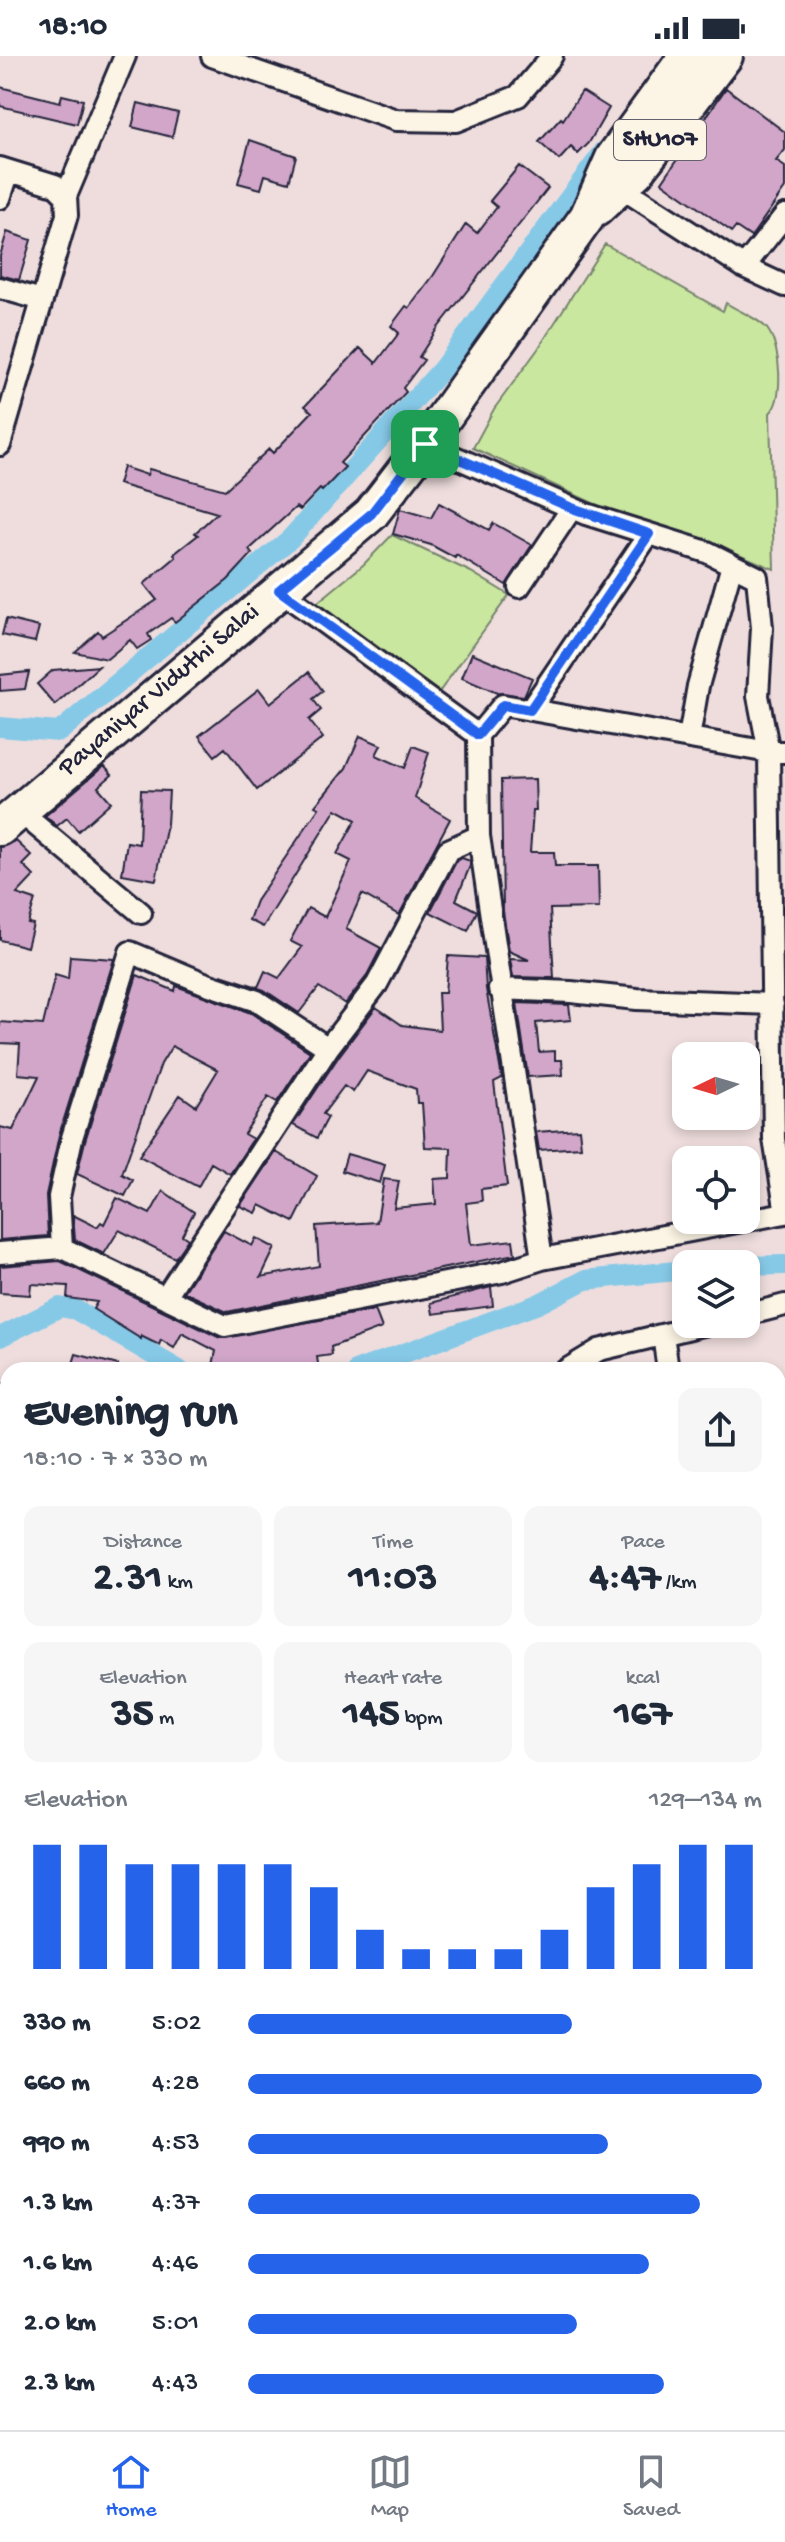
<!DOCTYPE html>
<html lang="en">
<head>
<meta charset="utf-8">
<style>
  :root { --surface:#fff; --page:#f6f6f7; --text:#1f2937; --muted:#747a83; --line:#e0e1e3; --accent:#2563eb }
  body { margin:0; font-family:"Gochi Hand",sans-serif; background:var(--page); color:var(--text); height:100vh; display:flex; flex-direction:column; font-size:30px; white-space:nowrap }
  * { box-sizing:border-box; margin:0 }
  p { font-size:26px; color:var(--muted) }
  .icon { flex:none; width:44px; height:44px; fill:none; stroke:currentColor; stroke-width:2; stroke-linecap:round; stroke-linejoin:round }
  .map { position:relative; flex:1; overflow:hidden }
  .panel { position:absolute; left:0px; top:1306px; width:786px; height:1068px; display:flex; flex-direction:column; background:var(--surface); border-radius:24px 24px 0 0; box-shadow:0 4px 12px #0003 }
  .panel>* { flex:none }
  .needle { width:52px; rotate:265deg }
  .buttons { position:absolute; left:672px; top:986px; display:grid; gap:16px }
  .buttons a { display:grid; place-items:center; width:88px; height:88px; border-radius:16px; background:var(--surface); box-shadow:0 4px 12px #0003; font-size:40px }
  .pin { position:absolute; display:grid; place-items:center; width:68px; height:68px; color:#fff; margin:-34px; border-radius:16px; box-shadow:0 4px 12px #0006 }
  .round { display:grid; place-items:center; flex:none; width:84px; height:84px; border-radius:16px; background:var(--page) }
  .summary { display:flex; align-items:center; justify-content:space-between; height:136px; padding:0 24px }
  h1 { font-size:44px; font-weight:800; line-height:60px }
  .stats { display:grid; grid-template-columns:repeat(3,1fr); gap:12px; height:136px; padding:8px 24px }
  .stats div { display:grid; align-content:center; border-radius:16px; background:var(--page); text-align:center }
  .stats b { font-size:40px; font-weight:800 }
  .stats small { font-size:22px; font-weight:400 }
  .stats p { font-size:22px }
  .chart { height:224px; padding:16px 24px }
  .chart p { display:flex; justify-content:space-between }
  .chart svg { width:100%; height:144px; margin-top:8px; stroke:var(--accent); stroke-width:6 }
  ul { padding:0 24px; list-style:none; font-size:26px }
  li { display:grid; grid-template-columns:128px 96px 1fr; align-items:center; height:60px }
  li i { height:20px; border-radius:10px; background:var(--accent) }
  .status { display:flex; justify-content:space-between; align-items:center; height:56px; padding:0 40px; background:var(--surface); direction:ltr }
  .status svg { height:22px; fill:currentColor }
  .tab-bar { display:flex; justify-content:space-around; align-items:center; height:112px; border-top:2px solid var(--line); background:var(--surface); font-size:22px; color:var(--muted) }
  .tab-bar a { display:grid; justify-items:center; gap:4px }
  .tab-bar .selected { color:var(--accent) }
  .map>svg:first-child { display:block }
</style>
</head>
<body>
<div class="status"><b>18:10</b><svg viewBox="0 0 49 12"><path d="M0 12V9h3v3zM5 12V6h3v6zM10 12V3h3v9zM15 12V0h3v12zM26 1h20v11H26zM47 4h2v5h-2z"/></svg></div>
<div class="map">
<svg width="785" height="2374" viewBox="0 0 785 2374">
  <rect width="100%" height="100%" fill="#efdddd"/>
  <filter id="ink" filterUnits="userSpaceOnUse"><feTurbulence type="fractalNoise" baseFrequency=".0125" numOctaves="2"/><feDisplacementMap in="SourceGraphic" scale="16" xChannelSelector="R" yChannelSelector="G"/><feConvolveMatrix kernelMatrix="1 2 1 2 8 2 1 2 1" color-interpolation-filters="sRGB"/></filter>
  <g filter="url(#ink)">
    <!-- green -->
    <path fill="#cae79f" stroke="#76846d" stroke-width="2" d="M605,188L723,255L726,247C738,255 760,263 768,274C781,292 784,342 770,357L774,513L729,494L628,463L473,392L494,353L538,293Z
      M392,479L471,516L509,539L437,639L312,551L363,509Z"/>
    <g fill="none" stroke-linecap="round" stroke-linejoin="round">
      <!-- canal -->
      <path stroke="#86c9e7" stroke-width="20" d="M0,671L59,676L290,483L442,313L604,95
        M746,1210L785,1209
        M0,1281L60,1251L76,1254L179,1314
        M358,1314L538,1248L585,1224L686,1214"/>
    </g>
    <!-- building -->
    <path fill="#d1a6c9" stroke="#22223b" stroke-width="2" d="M0,31L60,46L62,39L83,44L77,68L0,50Z
      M726,32L785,76V94L776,105L785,111V132L751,181L736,171L732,176L662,126Z
      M582,35L609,52L589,87L578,98L571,91L559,104L539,86L561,62L563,64Z
      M138,47L178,57L172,81L132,71Z
      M250,84L296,100L289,126L265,119L261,133L238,127Z
      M519,110L548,132L437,273L419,301L424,304L403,332L406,336L340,407L345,411L322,435L320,433L300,454L296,451L249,494L252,498L228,524L175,566L171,562L148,578L151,584L137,593L130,584L107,603L75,596L98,575L102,580L157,544L144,528L176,501L174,498L198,479L195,477L217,457L118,428L123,411L147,419L149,413L225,434L269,393L273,397L312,356L305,350L360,292L376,307L399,277L391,270L406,250L409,252L433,220L466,168L477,177L497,151L490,145Z
      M7,176L31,184L19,224L0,219V200Z
      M439,447L489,474L493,467L532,489L506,529L456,499L455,502L431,489L393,478L400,453L431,462Z
      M6,563L39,571L35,586L2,579Z
      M472,597L532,622L524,640L497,637L462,622Z
      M99,610L55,649L37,628L53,614Z
      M29,616L25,633L0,635V619Z
      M309,616L323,635L313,643L321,654L309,664L323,682L257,734L225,692L215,700L199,680L259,633L270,647Z
      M360,680L381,689L376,699L405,712L413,690L429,696L415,742L450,763L399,859L362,838L346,873L381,892L366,921L345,948L319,931L299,957L264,934L221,919L258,931L265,915L279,922L302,891L290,885L308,852L325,861L351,805L337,798L356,764L336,753L263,871L249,864L256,845L319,752L315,750L346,712Z
      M104,710L112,719L98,731L111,746L78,775L67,762L57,770L45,760Z
      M535,723L536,755H533L530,796H554L555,810H598L599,852L550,853L554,922L513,921L510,903L529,904L509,895L503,855L501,724Z
      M141,734L169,735L167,768L156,824L122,818L127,786L139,788Z
      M16,785L32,800L23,809L34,820L17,838L35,844L28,867L33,868L27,891L0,884V791Z
      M462,802L470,805V810L456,844L477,855L468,875L430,856L457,804Z
      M70,900L114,903L59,1079L46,1139L48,1180L0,1184V1071L13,1074L39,1020L18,1018L20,988L0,987V966L43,969L55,919L68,923Z
      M448,900L484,902L486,933L502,1022L494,1026L507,1130L481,1133L482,1145L466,1147L471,1189L513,1184L515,1198L227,1256L184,1236L224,1175L252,1190L256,1182L275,1192L261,1221L319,1210L316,1170L377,1166L384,1123L399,1125L394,1152L436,1148L434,1123L450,1122L451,1092L425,1091L422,1047H417L416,1033L367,1015L353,1036L344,1030L323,1058L328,1061L317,1082L293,1069L339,1000L376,951L402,969L440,974L438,937H445Z
      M137,919L175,935L176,930L251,957L310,996L277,1046L268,1041L244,1078L253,1083L230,1118L211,1107L198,1131L139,1100L180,1039L196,1050L218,1014L172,990L161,1008L122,1118L133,1124L125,1140L77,1118L85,1085Z
      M517,947L569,949L571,964L536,967L539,996L555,995V1004H562L563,1019L528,1021Z
      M579,1073L581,1091L539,1094L536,1076Z
      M276,1096L317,1120L294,1166L260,1149L256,1157L240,1150Z
      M347,1098L385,1109L380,1127L342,1115Z
      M163,1135L194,1156L182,1179L188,1183L175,1202L119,1174L104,1198L75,1184L73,1159L97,1171L101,1166L104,1168L117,1142L150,1158Z
      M60,1205L220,1282L375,1254L382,1272L331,1291L332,1299L317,1301L319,1314H212L216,1295L182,1277L174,1292L161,1284L159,1289L141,1280V1283L93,1253L97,1246L67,1242L68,1230L31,1228L30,1239L0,1237V1210Z
      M491,1231L493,1250L433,1258L431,1247Z
      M76,1298L118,1309L117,1314H71Z"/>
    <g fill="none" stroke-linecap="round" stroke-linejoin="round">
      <defs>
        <path id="minor" d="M212,0L396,64L456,65L518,40L552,0
          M0,112L55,129L66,140L67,159L0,389
          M614,127L744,211L785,230
          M66,140L125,0
          M0,142L9,115
          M744,211L785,159
          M0,232L42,244
          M425,388L586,458L707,496L757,521L762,572L758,640L769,696L774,1083L785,1151
          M519,531L572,452
          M279,534L478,679L503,649L769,696H785
          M530,654L649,478
          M689,682L698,630L732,509
          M19,755L141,857
          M479,780L542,1203
          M499,933L571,936L637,943L773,948
          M62,1192L225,1270L502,1216L542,1203L785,1157
          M0,1197L62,1192L59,1141L72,1082L130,896L204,927L257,945L328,992
          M166,1240L328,992L377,928L448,794L479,780L478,679
          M746,1259L785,1249
          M663,1279L668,1314
          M566,1314L599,1294L707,1268
          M0,1339H8
          M778,1557L785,1558
          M0,1622L8,1624
          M0,2032L8,2035
          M778,2052L785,1999
          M778,2355L780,2374
          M21,2366L73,2374
          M547,2366V2374
          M422,2374V2366"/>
        <path id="primary" d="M596,153L637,115L725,0
          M0,772L371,458L425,388L587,161L613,102L687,0"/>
      </defs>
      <!-- minor casing -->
      <use href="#minor" stroke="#22223b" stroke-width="26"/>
      <!-- primary casing -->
      <use href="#primary" stroke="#22223b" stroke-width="40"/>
      <!-- minor -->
      <use href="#minor" stroke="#fcf5e5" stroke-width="20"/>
      <!-- primary -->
      <use href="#primary" stroke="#fcf5e5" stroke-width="34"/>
    </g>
  </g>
  <g fill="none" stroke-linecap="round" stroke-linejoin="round" filter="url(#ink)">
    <defs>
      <path id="route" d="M425,388L572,452L649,478L530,654L503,649L478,679L279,534L371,458Z"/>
    </defs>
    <!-- route casing -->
    <use href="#route" stroke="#fff" stroke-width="16"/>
    <!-- route -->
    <use href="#route" stroke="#2563eb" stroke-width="10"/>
  </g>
  <g text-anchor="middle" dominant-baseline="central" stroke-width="6" stroke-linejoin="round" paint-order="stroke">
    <!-- shield labels -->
    <rect fill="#fcf5e5" stroke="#63616e" stroke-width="2" x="614" y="64" width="92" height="40" rx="6"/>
    <g font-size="24" font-weight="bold" fill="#22223b">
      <text x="660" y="84">SHU107</text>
    </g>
    <!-- street labels -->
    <g font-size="26" fill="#22223b" stroke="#fcf5e5">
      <text transform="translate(160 635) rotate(-40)">Payaniyar Viduthi Salai</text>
    </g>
  </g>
</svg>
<div class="buttons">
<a><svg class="needle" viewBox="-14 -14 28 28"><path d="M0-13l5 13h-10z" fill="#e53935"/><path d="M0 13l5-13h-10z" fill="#747a83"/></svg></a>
<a><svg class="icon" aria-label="locate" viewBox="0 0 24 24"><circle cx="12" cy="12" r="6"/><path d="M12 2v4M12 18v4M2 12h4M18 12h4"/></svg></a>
<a><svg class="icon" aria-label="layers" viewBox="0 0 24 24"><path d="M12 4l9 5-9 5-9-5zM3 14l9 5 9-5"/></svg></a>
</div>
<div class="pin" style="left:425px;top:388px;background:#1e9e55"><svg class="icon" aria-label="arrive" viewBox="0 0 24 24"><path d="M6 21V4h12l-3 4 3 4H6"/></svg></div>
<section class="panel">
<div class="summary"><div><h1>Evening run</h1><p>18:10 · 7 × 330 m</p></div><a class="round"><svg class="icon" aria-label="share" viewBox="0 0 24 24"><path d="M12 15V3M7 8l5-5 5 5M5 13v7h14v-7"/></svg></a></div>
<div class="stats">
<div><p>Distance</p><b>2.31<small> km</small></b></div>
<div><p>Time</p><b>11:03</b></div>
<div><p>Pace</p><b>4:47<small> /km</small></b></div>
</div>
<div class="stats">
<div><p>Elevation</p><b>35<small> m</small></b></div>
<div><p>Heart rate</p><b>145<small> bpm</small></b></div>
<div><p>kcal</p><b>167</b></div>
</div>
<div class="chart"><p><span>Elevation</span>129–134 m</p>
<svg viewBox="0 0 160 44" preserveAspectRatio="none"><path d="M5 44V6M15 44V6M25 44V12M35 44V12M45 44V12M55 44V12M65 44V19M75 44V32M85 44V38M95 44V38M105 44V38M115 44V32M125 44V19M135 44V12M145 44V6M155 44V6"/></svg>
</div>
<ul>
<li><b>330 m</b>5:02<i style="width:63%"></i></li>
<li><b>660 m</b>4:28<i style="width:100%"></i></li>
<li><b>990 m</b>4:53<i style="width:70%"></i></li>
<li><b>1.3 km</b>4:37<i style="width:88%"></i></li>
<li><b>1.6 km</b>4:46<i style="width:78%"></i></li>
<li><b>2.0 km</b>5:01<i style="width:64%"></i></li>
<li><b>2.3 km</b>4:43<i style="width:81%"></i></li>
</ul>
</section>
</div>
<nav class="tab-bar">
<a class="selected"><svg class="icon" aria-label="home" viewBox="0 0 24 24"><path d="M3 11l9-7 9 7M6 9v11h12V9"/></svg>Home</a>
<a><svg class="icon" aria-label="map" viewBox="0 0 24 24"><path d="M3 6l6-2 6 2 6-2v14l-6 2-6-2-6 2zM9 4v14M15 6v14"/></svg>Map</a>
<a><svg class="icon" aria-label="saved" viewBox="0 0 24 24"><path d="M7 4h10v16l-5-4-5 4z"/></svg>Saved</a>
</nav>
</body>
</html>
